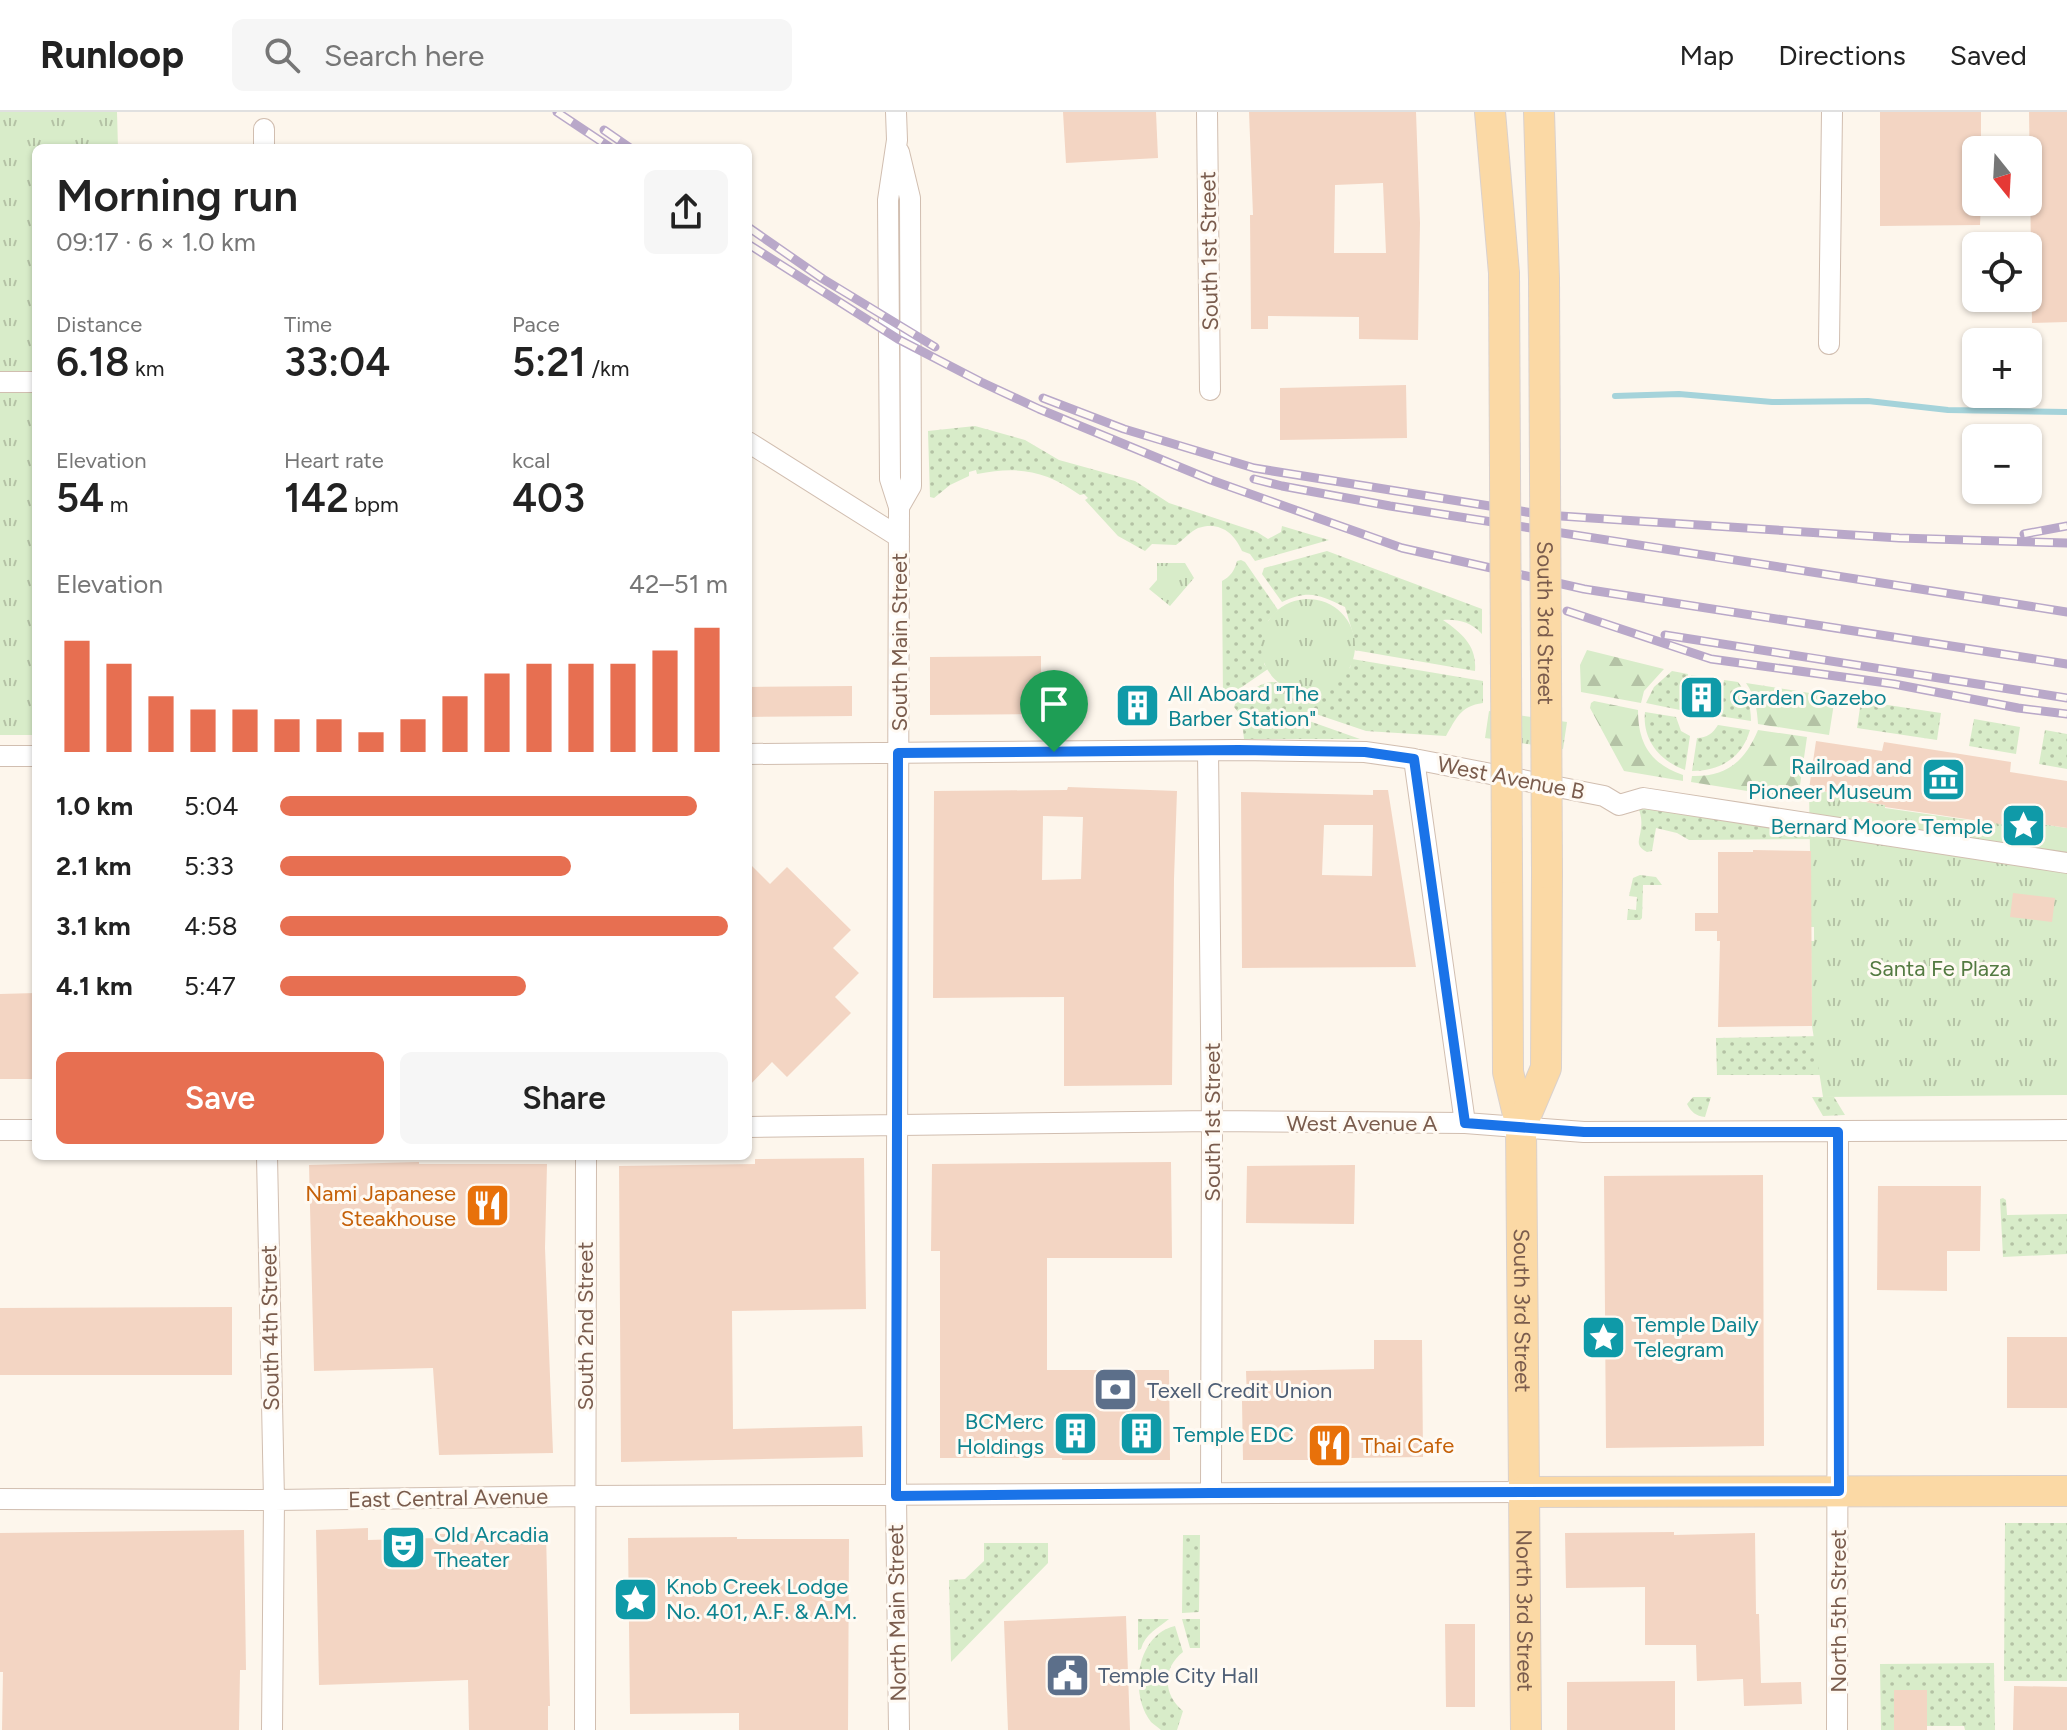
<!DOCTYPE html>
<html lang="en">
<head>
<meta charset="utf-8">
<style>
  :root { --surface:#fff; --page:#f6f6f6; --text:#222; --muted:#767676; --line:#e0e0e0; --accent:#e76f51 }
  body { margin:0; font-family:Figtree,sans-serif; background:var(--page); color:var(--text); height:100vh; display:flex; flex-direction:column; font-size:30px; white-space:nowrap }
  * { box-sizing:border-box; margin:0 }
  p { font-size:26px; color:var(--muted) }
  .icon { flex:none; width:44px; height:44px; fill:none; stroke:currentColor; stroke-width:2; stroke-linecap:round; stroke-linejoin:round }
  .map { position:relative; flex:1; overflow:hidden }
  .sheet { position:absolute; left:32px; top:32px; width:720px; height:1016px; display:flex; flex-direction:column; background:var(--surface); border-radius:12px; box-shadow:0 2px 6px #0004 }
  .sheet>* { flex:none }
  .needle { width:52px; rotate:162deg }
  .controls { position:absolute; left:1962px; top:24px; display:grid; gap:16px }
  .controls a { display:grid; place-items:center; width:80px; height:80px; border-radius:12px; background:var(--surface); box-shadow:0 2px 6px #0004; font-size:40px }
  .pin { position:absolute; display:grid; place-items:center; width:68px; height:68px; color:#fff; margin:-82px -34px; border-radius:50% 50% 50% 0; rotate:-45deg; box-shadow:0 0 8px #0007 }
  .pin .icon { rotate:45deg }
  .round { display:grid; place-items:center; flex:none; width:84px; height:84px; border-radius:12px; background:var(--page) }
  .summary { display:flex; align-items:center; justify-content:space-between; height:136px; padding:0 24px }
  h1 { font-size:44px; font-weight:600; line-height:60px }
  .figures { display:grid; grid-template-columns:repeat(3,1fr); gap:12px; height:136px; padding:8px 24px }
  .figures div { display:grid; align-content:center }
  .figures b { font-size:40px; font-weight:600 }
  .figures small { font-size:22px; font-weight:400 }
  .figures p { font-size:22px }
  .chart { height:224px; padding:16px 24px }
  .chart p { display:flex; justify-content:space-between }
  .chart svg { width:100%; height:144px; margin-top:8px; stroke:var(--accent); stroke-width:6 }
  .action { display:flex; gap:16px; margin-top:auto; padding:16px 24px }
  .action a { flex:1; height:92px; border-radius:12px; background:var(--accent); color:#fff; font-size:32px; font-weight:600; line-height:92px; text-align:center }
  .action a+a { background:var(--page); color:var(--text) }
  ul { padding:0 24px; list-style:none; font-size:26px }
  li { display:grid; grid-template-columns:128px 96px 1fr; align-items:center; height:60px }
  li i { height:20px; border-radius:10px; background:var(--accent) }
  header { display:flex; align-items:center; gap:48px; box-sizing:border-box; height:112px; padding:0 40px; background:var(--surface); border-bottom:2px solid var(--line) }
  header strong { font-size:38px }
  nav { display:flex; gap:44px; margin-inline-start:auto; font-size:28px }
  .search { width:560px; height:72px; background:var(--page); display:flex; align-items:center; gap:20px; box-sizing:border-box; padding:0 28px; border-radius:12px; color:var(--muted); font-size:30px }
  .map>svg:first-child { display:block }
</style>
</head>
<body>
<header>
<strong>Runloop</strong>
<div class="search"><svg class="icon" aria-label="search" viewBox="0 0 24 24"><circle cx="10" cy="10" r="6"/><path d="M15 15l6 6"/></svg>Search here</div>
<nav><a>Map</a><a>Directions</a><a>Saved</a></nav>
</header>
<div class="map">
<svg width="2067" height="1618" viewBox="0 0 2067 1618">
  <defs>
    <pattern id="grass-dots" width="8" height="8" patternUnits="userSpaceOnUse" patternTransform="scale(2)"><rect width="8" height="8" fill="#d8ecc9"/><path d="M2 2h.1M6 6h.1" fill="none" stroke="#b4c2a5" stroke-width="1.8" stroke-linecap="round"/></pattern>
    <pattern id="forest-firs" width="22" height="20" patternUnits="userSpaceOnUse" patternTransform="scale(2)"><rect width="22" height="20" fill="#d8ecc9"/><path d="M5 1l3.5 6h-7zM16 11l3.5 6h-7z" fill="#b4c2a5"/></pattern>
    <pattern id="park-tufts" width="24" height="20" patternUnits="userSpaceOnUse" patternTransform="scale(2)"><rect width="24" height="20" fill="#d8ecc9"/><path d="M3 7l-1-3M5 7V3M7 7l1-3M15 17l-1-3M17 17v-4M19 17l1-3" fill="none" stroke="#b4c2a5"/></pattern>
  </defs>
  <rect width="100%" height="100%" fill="#fdf6ec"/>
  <!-- grass -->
  <path fill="url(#grass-dots)" d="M975,314L1025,328L1059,348L1135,369L1169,391L1257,420L1268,427L1281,420L1282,414L1329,428L1255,449L1250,442L1242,439C1234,421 1220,409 1198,416C1191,419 1183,428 1176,433L1152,432L1145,439L1118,424L1085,388L1088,386L1084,382L1080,383C1045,358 1018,354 977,362L976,358L969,360V364L950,373L934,386L930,385L928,319Z
    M1327,439L1482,497V522C1471,510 1458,507 1443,508C1463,522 1477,534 1475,559L1354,538V525L1345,495C1320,483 1309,477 1282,490L1262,462L1264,456Z
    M1241,448L1245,450L1278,498L1268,509L1264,552L1268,557L1223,588L1222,469C1230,465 1235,458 1237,449Z
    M1352,547L1483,569V591C1460,594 1456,607 1446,624L1366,619L1310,600H1238L1234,595L1236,590C1250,580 1268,562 1284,574L1350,556Z
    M1672,559L1688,562L1680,598L1646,591L1654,575Z
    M1691,563L1719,567L1713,603L1685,599Z
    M1724,568L1738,570C1747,582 1751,594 1751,609L1719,604Z
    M1861,589L1941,601L1937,628L1857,616Z
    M1645,600L1676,605L1681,619L1690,624L1685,658C1660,649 1642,628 1645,600Z
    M1974,607L2020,615L2016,642L1969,634Z
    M1239,609H1309L1360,627H1244L1243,618Z
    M1718,613L1750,618C1742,646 1720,659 1692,659L1697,626C1707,626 1713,621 1718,613Z
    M2045,618L2067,622V657L2039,652Z
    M1638,695L1831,725V727L1689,728L1677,721L1656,716L1652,739L1647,740C1634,733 1640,728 1641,716C1642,709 1641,702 1638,695Z
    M1640,763L1656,765L1662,773H1643L1642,806L1640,808H1627L1628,797L1636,798L1637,785L1629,784L1633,766Z
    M1823,924L1824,963H1717L1716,926Z
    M1693,985H1711L1705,1005C1696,1004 1691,1000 1687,992Z
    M1812,985H1834L1845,1003L1823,1004Z
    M2003,1086L2006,1088L2007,1103L2067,1102V1142L2003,1145L2000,1087Z
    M2005,1411H2067V1569H2004Z
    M1183,1423H1200L1199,1500L1182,1501Z
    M984,1431H1048V1451L951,1550L949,1468L965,1467L984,1449Z
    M1138,1507H1169C1158,1516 1145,1522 1141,1537L1138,1538Z
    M1182,1507H1200V1536H1190Z
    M1175,1514L1183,1540C1162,1556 1163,1583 1183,1599L1177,1618H1161C1158,1615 1154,1613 1151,1610C1129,1582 1136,1523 1175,1514Z
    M1994,1551L1995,1618H1965L1964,1614H1927L1926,1578H1894V1618H1881L1880,1552Z"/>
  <!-- forest -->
  <path fill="url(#forest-firs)" d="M1587,538L1664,557L1644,579L1641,591L1581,580L1580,553Z
    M1746,571L1835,585L1829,623L1758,612C1757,596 1755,584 1746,571Z
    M1594,589L1638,598C1638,632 1651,652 1683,663V669L1624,659L1590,596L1591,591Z
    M1758,618L1807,625L1798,687L1691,670L1692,664C1727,665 1745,649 1758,618Z"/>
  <!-- park -->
  <path fill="url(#park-tufts)" d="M0,0H117L118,36H36V623H0Z
    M1157,451H1185L1194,466L1170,494L1149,477L1157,468Z
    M1261 534a47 47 0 1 1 94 0a47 47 0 1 1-94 0Z
    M1489,599L1567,610L1563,637L1485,626Z
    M1809,677L1841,682L1840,686L1885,693V696L1982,710H2028L2067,716V983L1823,985L1812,914L1811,829H1814V815H1805L1811,803Z"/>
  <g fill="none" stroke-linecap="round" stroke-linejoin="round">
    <!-- stream -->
    <path stroke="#a5d3da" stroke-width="6" d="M1615,284L1679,282L1772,290L1868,289L1948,298L2067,300"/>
  </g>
  <!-- building -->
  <path fill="#f3d5c3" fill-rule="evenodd" d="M1063,0H1156L1158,46L1066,51Z
    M1249,0H1416L1420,111L1418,228L1359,227V205L1268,204V217H1251L1250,103H1253ZM1383,71L1386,141H1334L1335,73Z
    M1880,0H1981V38H1976V90H1981L1980,113L1880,114Z
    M2029,0H2067V210L2032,211Z
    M1406,273L1407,326L1280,328V276Z
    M1041,544V602L930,603V545Z
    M852,574V604L748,605V575Z
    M1690 585a11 11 0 1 1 22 0a11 11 0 1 1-22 0Z
    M1123,583L1153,588L1150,605L1120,599Z
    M1816,629L1882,639L1884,630L2011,650L2010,660L2067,669V716L2028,710L2027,716L1885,695V693L1840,686L1841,682L1809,677Z
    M1068,675L1177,679L1174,767L1172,973L1064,974V885L933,886L934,679L1067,678ZM1043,704L1083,705L1081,767L1042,768Z
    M1373,678H1388L1416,855L1242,856L1241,680L1373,683ZM1324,713H1373L1372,764L1322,763Z
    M1753,738L1811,739L1812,914L1718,915L1720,829H1717V819H1695V801H1718V740H1753Z
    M748,750L770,772L787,755L851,818L833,836L859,861L835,885L851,901L787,965L772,950L748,975Z
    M2013,781L2055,786L2052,810L2010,805Z
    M36,881V967H0V882Z
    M864,1046L866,1197L732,1199L733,1317L862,1314L863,1345L621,1350L619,1054L755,1052V1047Z
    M419,1050V1052H547L545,1136L553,1341L439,1343L433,1256L314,1259L309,1053Z
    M1171,1050L1172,1146H1047V1258H1169L1170,1348H1062V1346H940V1139H931L932,1052Z
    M1355,1053L1354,1112L1246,1111L1247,1054Z
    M1763,1063L1764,1334L1606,1336L1604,1064Z
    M1878,1074H1981L1980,1139H1947V1179L1877,1178Z
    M232,1195V1263H0V1196Z
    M2007,1225H2067V1296H2007Z
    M1374,1228H1422L1423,1345L1350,1346V1348H1243L1242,1289H1247L1246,1259L1374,1257Z
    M368,1416V1428L436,1426V1422L546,1420L550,1594H548V1618H469L468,1568L319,1573L316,1418Z
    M244,1418L246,1558H240L239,1618H2L3,1560H0V1421Z
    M1674,1420V1423L1755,1421L1756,1502H1759L1761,1571L1801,1570L1802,1592L1744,1594L1743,1567L1697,1569L1696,1533H1645V1475L1566,1476L1565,1421Z
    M737,1425V1427H849L848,1618H739V1601L630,1602L628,1426Z
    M1126,1504L1130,1618H1008L1004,1509Z
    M1445,1512H1475V1595H1446Z
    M1675,1569V1618H1567V1570Z
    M2014,1574L2067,1575V1618H2013Z
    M1894,1578H1927V1618H1894Z"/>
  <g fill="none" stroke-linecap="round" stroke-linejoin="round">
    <defs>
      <path id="street" d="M896,0L897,28L888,88L890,367L899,395L896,1384L899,1618
        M1207,0L1210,278
        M264,17V36
        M1829,232L1832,0
        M0,270H36
        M748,330L899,425
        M899,395L911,374L910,86L899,40
        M1208,639L1212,1009L1211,1381
        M748,642L1239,638L1365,640L1414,647L1604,684L1619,693L1643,686L2067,751
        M0,644H36
        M1414,647L1465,1011
        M748,1015L1212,1009L1465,1011L1584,1020L2067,1018
        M0,1018H36
        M267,1044L274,1388L272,1618
        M0,1387L274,1388L584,1384L1523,1380
        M585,1618L586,1044
        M1837,1618L1838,1020"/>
      <g id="primary">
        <path d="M1490,0L1504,161"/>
        <path d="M1539,0L1544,167"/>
        <path id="s1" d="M1507,756L1508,960L1521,1015L1526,1618"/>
        <path d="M1521,1015L1546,956L1547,761"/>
        <path d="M1523,1380L2067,1379"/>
      </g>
    </defs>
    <!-- street casing -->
    <use href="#street" stroke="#d1beb0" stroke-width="22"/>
    <!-- primary casing -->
    <use href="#primary" stroke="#dad1cd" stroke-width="32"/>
    <!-- street -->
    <use href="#street" stroke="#fff" stroke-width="20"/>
    <!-- primary -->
    <use href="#primary" stroke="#fbd9a5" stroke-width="30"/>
    <defs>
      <path id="rail" d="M557,0L611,36
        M604,18L630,36
        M748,115L823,167L935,235
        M748,132L898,227L981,270L1039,297L1211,368L1402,436L1584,477L2067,552
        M1043,286L1124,317L1254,356L1545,403L1899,426L2067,431
        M1254,367L1282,374L1390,394L2067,500
        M2024,422L2067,414
        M1567,499L1711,547L1894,572L2018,596L2067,602
        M1665,523L2067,586"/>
    </defs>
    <!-- rail casing -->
    <use href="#rail" stroke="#b9a8c9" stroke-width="9"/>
    <!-- rail -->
    <use href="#rail" stroke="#fffaf3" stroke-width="6" stroke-dasharray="18" stroke-linecap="butt"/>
    <defs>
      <g id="primary-bridge">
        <path d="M1504,161L1507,756"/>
        <path id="s2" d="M1544,167L1547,761"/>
      </g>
    </defs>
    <!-- primary-bridge casing -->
    <use href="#primary-bridge" stroke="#dad1cd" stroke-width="32" stroke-linecap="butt"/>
    <!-- primary-bridge -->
    <use href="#primary-bridge" stroke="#fbd9a5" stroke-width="30"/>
  </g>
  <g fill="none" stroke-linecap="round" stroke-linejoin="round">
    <defs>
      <path id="route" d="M1239,638L1365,640L1414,647L1465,1011L1584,1020H1838L1839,1379L1211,1381L896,1384L898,641Z"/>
    </defs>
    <!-- route casing -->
    <use href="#route" stroke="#fff" stroke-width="16"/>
    <!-- route -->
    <use href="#route" stroke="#1a73e8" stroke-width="10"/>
  </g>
  <!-- icons -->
  <defs>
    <symbol id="building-square" viewBox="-11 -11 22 22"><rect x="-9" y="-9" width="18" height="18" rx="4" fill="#0f9aa8" stroke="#fffaf3"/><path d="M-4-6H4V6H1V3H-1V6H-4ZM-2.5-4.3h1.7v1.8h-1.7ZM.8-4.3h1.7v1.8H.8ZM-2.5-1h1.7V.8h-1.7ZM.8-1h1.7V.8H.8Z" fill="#fff"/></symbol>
    <symbol id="museum-square" viewBox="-11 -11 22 22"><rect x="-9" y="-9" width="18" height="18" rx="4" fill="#0f9aa8" stroke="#fffaf3"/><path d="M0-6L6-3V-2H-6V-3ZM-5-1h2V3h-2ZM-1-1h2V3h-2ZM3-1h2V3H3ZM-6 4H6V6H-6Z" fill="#fff"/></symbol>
    <symbol id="sight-square" viewBox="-11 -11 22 22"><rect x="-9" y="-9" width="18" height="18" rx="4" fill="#0f9aa8" stroke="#fffaf3"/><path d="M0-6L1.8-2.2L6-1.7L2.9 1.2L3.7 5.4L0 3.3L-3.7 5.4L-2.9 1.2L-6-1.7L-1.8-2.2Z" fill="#fff"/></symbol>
    <symbol id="restaurant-square" viewBox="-11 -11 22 22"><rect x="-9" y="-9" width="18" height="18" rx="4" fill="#e8710a" stroke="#fffaf3"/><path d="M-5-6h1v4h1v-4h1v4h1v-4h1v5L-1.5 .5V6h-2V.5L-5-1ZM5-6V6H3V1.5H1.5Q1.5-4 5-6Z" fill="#fff"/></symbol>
    <symbol id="bank-square" viewBox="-11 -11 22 22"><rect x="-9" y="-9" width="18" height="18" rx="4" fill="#5c6f8a" stroke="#fffaf3"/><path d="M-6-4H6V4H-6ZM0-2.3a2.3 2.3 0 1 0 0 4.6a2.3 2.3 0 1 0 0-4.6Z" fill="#fff"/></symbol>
    <symbol id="theatre-square" viewBox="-11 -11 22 22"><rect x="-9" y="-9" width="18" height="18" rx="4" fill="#0f9aa8" stroke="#fffaf3"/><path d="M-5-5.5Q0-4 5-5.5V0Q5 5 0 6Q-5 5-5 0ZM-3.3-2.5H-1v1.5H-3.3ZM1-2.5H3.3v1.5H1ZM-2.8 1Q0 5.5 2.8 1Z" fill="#fff"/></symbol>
    <symbol id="civic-square" viewBox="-11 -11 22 22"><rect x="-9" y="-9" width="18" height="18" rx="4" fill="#5c6f8a" stroke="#fffaf3"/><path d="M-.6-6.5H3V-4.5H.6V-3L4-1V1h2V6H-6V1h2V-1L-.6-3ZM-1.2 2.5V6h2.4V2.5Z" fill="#fff"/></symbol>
  </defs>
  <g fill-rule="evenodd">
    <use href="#building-square" x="1676" y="560" width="51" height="51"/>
    <use href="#building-square" x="1112" y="568" width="51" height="51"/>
    <use href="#museum-square" x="1918" y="642" width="51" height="51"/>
    <use href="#sight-square" x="1998" y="688" width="51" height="51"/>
    <use href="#restaurant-square" x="462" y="1068" width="51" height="51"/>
    <use href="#sight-square" x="1578" y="1200" width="51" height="51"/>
    <use href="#bank-square" x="1090" y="1252" width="51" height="51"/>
    <use href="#building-square" x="1050" y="1296" width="51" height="51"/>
    <use href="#building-square" x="1116" y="1296" width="51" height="51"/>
    <use href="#restaurant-square" x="1304" y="1308" width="51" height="51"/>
    <use href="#theatre-square" x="378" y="1410" width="51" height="51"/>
    <use href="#sight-square" x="610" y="1462" width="51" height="51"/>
    <use href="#civic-square" x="1042" y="1538" width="51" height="51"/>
  </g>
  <g text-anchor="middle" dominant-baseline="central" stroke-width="6" stroke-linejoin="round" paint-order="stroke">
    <!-- street labels -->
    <g font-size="22" fill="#7a5c4d" stroke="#fffaf3">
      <text transform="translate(1209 139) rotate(-91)">South 1st Street</text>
      <text stroke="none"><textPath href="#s2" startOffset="344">South 3rd Street</textPath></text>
      <text transform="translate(899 530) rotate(-90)">South Main Street</text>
      <text transform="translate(1511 666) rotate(11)">West Avenue B</text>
      <text transform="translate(1212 1010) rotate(-90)">South 1st Street</text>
      <text x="1362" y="1011">West Avenue A</text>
      <text stroke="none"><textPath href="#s1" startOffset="444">South 3rd Street</textPath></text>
      <text transform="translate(585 1214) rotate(-90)">South 2nd Street</text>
      <text transform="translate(270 1216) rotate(-91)">South 4th Street</text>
      <text transform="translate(448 1386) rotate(-1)">East Central Avenue</text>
      <text stroke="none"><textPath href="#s1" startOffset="744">North 3rd Street</textPath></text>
      <text transform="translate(1838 1499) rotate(-90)">North 5th Street</text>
      <text transform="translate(897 1501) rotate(-91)">North Main Street</text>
    </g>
    <!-- culture labels -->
    <g font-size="22" fill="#0d838f" stroke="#fffaf3" text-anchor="start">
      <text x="1168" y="581">All Aboard "The<tspan x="1168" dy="25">Barber Station"</tspan></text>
      <text x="1732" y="585">Garden Gazebo</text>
      <text x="1912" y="654" text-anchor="end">Railroad and<tspan x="1912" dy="25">Pioneer Museum</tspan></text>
      <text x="1993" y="714" text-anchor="end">Bernard Moore Temple</text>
      <text x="1634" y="1212">Temple Daily<tspan x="1634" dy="25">Telegram</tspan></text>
      <text x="1044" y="1309" text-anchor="end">BCMerc<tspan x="1044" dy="25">Holdings</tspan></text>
      <text x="1173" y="1322">Temple EDC</text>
      <text x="434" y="1422">Old Arcadia<tspan x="434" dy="25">Theater</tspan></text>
      <text x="666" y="1474">Knob Creek Lodge<tspan x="666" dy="25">No. 401, A.F. &amp; A.M.</tspan></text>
    </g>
    <!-- park labels -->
    <g font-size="22" fill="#537a41" stroke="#fffaf3">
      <text x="1940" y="856">Santa Fe Plaza</text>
    </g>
    <!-- food labels -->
    <g font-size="22" fill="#c56008" stroke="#fffaf3" text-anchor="end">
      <text x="456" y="1081">Nami Japanese<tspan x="456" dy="25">Steakhouse</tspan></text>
      <text x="1361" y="1333" text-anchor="start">Thai Cafe</text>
    </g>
    <!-- service labels -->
    <g font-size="22" fill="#4e5e75" stroke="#fffaf3" text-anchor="start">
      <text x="1147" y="1278">Texell Credit Union</text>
      <text x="1098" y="1563">Temple City Hall</text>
    </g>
  </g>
</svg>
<div class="controls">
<a><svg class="needle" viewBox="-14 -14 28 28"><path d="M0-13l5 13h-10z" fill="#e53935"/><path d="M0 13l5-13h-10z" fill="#767676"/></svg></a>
<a><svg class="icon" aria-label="locate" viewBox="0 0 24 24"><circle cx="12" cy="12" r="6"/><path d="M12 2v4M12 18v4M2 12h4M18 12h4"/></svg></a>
<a>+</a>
<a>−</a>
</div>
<div class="pin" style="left:1054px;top:640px;background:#1e9e55"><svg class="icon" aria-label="arrive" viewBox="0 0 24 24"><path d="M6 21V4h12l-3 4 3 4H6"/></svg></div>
<section class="sheet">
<div class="summary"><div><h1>Morning run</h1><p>09:17 · 6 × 1.0 km</p></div><a class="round"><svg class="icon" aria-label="share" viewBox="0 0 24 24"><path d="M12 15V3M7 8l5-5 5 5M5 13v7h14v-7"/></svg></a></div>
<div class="figures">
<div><p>Distance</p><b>6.18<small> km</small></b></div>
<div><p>Time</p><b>33:04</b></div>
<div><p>Pace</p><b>5:21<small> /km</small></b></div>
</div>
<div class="figures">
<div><p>Elevation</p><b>54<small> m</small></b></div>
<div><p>Heart rate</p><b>142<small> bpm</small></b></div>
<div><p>kcal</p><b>403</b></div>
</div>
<div class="chart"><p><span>Elevation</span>42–51 m</p>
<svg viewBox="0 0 160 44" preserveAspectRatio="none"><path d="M5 44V10M15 44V17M25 44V27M35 44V31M45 44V31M55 44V34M65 44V34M75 44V38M85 44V34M95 44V27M105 44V20M115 44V17M125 44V17M135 44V17M145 44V13M155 44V6"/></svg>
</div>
<ul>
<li><b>1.0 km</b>5:04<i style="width:93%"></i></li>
<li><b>2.1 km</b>5:33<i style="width:65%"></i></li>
<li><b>3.1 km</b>4:58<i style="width:100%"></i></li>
<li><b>4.1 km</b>5:47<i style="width:55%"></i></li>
</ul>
<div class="action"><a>Save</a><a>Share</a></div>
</section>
</div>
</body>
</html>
